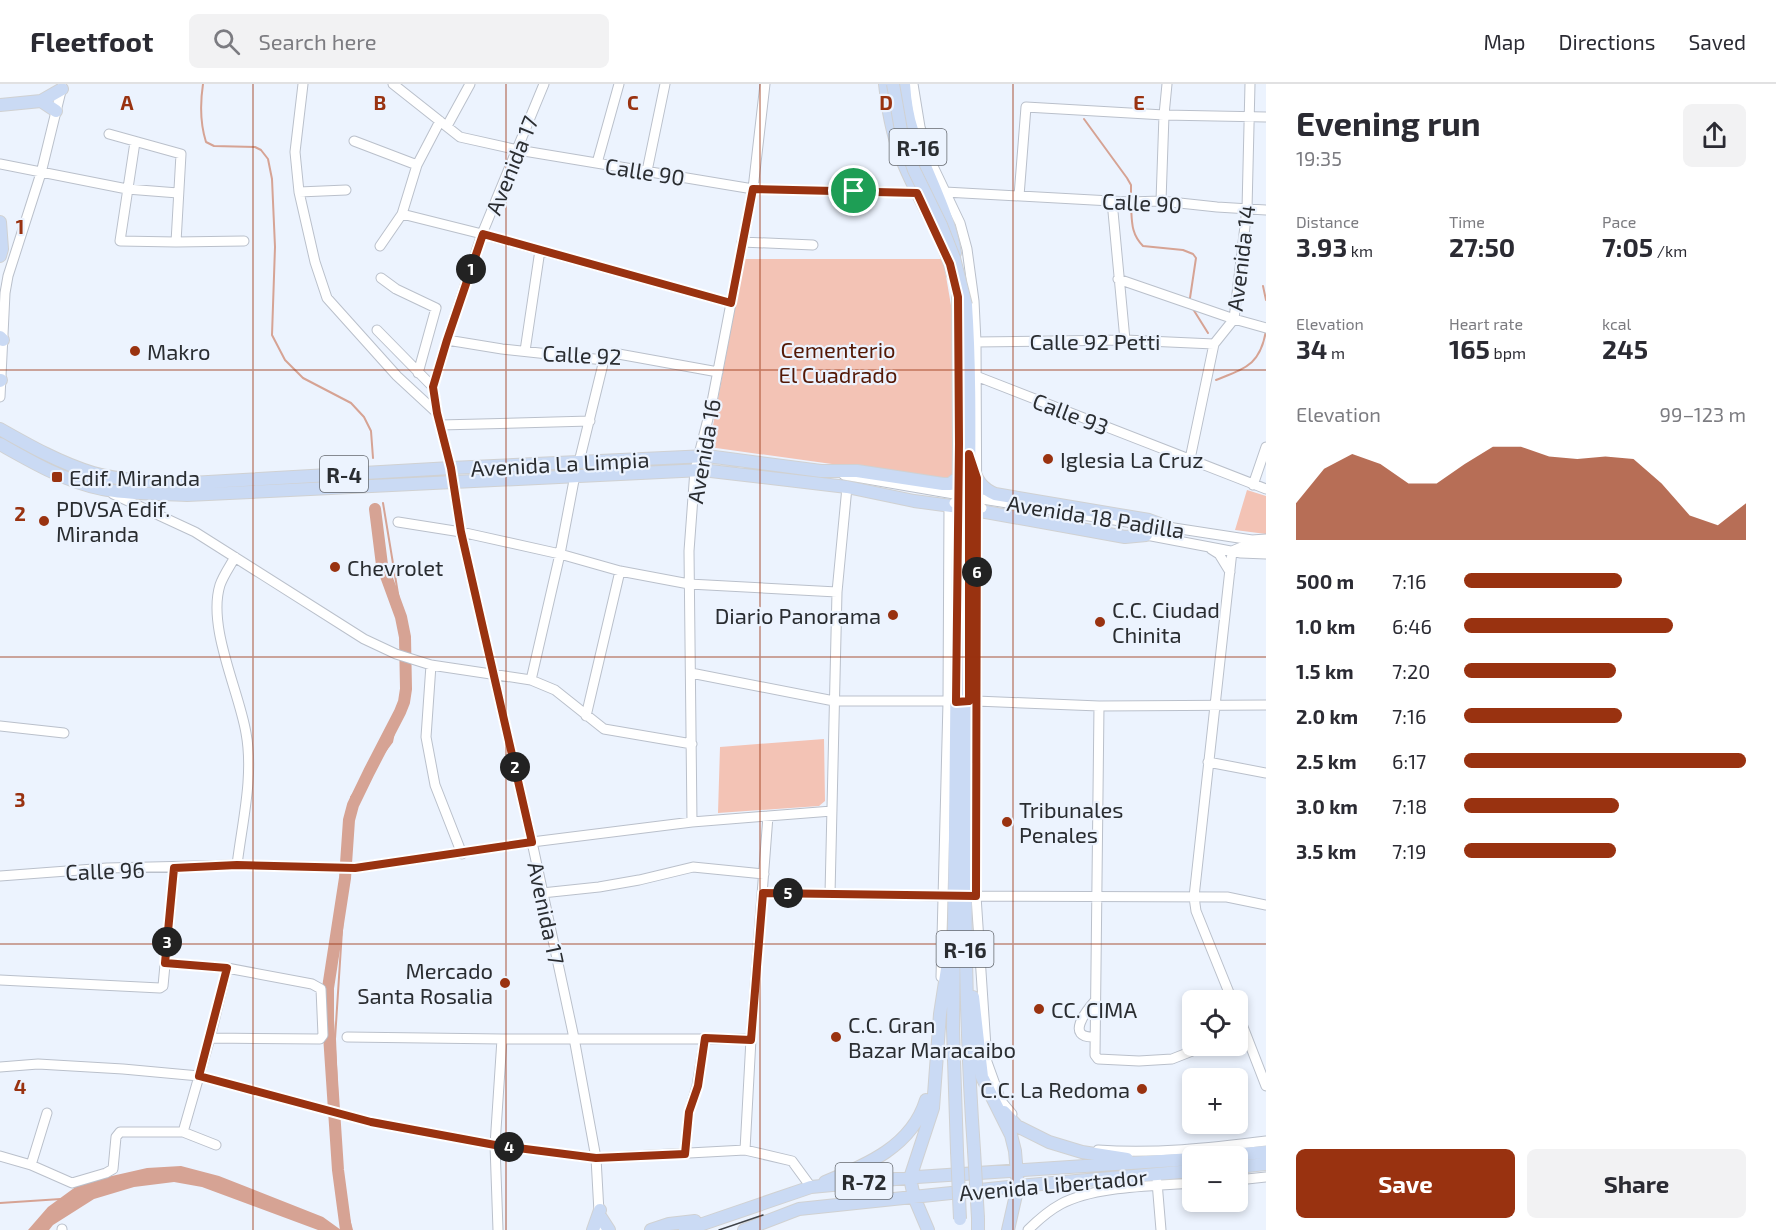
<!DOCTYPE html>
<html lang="en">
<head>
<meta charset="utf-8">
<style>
  :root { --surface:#fff; --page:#f2f2f3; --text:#2b2b33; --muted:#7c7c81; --line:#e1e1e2; --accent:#993210 }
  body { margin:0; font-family:"Exo 2",sans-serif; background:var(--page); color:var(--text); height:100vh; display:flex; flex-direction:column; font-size:22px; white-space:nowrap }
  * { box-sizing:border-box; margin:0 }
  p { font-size:20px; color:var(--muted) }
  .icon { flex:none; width:33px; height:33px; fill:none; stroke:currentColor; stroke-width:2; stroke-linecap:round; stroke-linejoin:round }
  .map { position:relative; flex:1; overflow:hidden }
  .panel { display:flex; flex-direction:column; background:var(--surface); width:510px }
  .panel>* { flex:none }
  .tools { position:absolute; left:1182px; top:906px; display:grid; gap:12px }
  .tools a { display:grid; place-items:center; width:66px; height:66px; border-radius:9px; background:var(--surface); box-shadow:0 3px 9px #0003; font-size:30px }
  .pin { position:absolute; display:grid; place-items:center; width:51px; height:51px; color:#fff; margin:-26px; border:3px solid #fff; border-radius:50%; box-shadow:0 2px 6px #0007 }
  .km { position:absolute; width:30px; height:30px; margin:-15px; border-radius:50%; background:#222; color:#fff; font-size:16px; line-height:30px; text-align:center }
  .round { display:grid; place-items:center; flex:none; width:63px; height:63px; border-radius:9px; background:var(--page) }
  .head { display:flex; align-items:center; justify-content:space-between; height:102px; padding:0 30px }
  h1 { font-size:33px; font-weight:700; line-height:45px }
  .stats { display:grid; grid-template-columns:repeat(3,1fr); gap:9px; height:102px; padding:6px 30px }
  .stats div { display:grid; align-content:center }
  .stats b { font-size:26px; font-weight:700 }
  .stats small { font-size:16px; font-weight:400 }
  .stats p { font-size:16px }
  .chart { height:168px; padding:12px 30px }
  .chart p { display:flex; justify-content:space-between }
  .chart svg { width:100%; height:108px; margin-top:6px; fill:var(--accent); opacity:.7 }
  .cta { display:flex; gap:12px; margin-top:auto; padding:12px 30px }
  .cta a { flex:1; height:69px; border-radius:9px; background:var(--accent); color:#fff; font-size:24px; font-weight:700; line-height:69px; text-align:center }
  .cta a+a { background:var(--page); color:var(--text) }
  ul { padding:0 30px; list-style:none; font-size:20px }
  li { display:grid; grid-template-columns:96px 72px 1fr; align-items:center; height:45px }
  li i { height:15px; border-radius:8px; background:var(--accent) }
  header { display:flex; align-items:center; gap:36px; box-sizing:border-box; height:84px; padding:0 30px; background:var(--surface); border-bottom:2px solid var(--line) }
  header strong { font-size:28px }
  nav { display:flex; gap:33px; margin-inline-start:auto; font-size:21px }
  .search { width:420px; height:54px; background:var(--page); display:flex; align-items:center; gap:15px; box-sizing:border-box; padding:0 21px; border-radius:9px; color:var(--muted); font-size:22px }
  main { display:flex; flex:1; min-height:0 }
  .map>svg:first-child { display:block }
</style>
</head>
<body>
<header>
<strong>Fleetfoot</strong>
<div class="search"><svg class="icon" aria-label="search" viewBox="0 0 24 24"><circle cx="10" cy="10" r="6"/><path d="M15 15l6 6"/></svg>Search here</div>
<nav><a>Map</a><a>Directions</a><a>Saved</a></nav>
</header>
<main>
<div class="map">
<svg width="1266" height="1146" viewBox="0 0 1266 1146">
  <rect width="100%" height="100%" fill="#ecf3fe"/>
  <!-- green -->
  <path fill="#f3c3b5" d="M744,175H943L952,227L954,397L709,363Z
    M1247,406L1266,412V450L1235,446Z
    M824,655L825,717L819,722L718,729L720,663Z"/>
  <!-- water -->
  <path fill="#d6a394" d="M181,1082L219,1092L323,1133L341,1146H318L202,1103L174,1098L134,1103L94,1115L53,1141L49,1146H28L48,1123L81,1099L147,1084Z"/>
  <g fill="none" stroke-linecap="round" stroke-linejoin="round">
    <!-- stream -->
    <path stroke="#d6a394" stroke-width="2" d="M203,0C200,20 200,39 206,58L214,62L255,63L261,66L268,75L272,95L275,163L272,251L285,276L303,294L351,319L364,333L371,347L373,374
      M1084,35L1127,94L1131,101V108
      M1131,122C1132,138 1131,150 1143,162L1183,166L1193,170L1196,174L1190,214
      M1263,202L1266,216
      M1193,225L1208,249
      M1216,296C1246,284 1260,281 1266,247
      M383,419L408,570
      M347,780L351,713L392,658L409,576
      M338,1025L335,955L346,785
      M338,1031L344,1117L352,1146
      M0,1119L61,1115"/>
    <!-- river -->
    <path stroke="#d6a394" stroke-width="12" d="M346,1146L338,1086L328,936V904L345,794L349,736L353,721L369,688L400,628L404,618L406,605L405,553L401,533L382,481L375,425"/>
    <defs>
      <path id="minor" d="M303,0L295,68L299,108L315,178L327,214L397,292L437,329
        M393,0L460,53L518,66L753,105L917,109
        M544,0L482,150L447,256L433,303L437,329L451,384L461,448L532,758L574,954L596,1074L600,1146
        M913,0L920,43L931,78L960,139L967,165L974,217L976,258L977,476L976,812L987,978L1001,1017L1012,1030
        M447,42L470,0
        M109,50L181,70L176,158L120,157L135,58
        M354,57L417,81
        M597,79L619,0
        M0,80L127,105L178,109
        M647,87L665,0
        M299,108L346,106
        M945,108L1129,118L1161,117L1217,123L1266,126
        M1019,112L1026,23L1164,31L1266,33
        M1112,117L1125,256
        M1161,117L1164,31L1167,0
        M402,130L482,150L731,219
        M176,158L244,157
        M742,158L813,161
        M380,162L402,130L417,81L440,37
        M381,194L396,205L436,224L418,289
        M1118,195L1234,235L1266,244
        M377,246L433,303
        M447,256L502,265L604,276L613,269L718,288
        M976,258L1125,256L1214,260
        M525,267L540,166
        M976,292L1266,405
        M0,313L5,209L8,192L41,89L62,3
        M440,341L590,337
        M1190,375L1214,260L1234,235L1247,125L1250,0
        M579,378L604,276
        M844,391L954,410
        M1253,401L1266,363
        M113,410L195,448L364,555L396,570L431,581L531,596L555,606L604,645L692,660
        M982,415L1133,439
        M398,438L461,448L560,470L620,487L689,500L837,508
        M1161,442L1252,456L1266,455
        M1141,450L1241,469L1266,470
        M1211,465L1219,470L1230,488
        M235,473C230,482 223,492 220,501C207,543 239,607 246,649C254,692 242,739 237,781
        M431,581L426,653L435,701L462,770
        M691,589L834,617H976L1099,622L1266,621
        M531,596L560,470L575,391
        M1099,622L1095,971L1098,975L1139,977L1172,975L1205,962
        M586,632L620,487
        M0,642L64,649
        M1208,678L1266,689
        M692,738L689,467L695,386L711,323L753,105L765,0
        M0,792L107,784L237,781L355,784L532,758L692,738L832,727
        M542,809L599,803L639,796L693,783L764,790
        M763,809L949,812
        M830,810L837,508L847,403L854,404
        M972,812L1227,813L1266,821
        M165,879L227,884L312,900L321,905L323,951L320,955L210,954
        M941,893L948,618L949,422
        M0,896L160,904L163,902L174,784
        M1232,916L1196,827L1194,813L1232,467L1244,462H1266
        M1238,930L1266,1002
        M347,953L502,955
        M1094,953C1065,954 1086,927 1095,917
        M0,983L38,980L123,985L199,992L371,1038L495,1061L596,1074L745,1066L792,1077L811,1103
        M183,1048L216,1061
        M745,1066L751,955L768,732
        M1098,1066C1155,1070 1210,1064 1266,1057
        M685,1070L689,1028L697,1002L705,954
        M0,1072L31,1081L72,1099L106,1089L113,1085L116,1053L120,1048H183L210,954L227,884
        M31,1081L47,1029
        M1238,1096L1266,1093
        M1157,1098L1161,1146
        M62,1145V1146
        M498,1146L495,1061L502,955H751
        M1028,1146C1038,1136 1048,1127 1061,1120C1094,1102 1154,1102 1192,1099"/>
      <path id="major" d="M885,0C888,28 894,59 906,85C921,120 944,154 953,191
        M904,0C905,16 907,31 912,46C924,88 948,125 955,169
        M41,17L56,27
        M0,21L41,17L62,5
        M0,138L2,165L0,172
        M966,221C971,295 969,370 969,444C968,651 959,859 974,1066
        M0,253L3,256
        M0,297L1,296
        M0,345C30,362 60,379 93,389C120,397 163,398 191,399L451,384L707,372L821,387H857L943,400H950L959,393
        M0,360C32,378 66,398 102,405C129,411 159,409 187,411L702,386L847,403L914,417L959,423
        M972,382C977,396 981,404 995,410L1149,436L1168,443
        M969,425L1125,453L1146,451
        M973,913L982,993L1011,1051L1015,1067L1018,1102L1008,1146
        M1004,1028L1017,1042L1049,1058L1082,1068L1127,1075
        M957,1067L953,945L959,360L958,198
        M1218,1072L1266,1068
        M1238,1083L1266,1080
        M825,1098C867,1081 912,1062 926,1016
        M600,1132L609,1146
        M978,1134V1146
        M593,1146L600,1126
        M651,1146L669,1140L695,1137
        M685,1146L811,1103L917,1093L1192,1075
        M744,1146L799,1125L1018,1102L1192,1087
        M928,1146L914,1113L910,1094L933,1024L940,930L947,885"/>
    </defs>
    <!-- minor casing -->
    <use href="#minor" stroke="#bac0cb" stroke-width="11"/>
    <!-- major casing -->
    <use href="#major" stroke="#d0d1d2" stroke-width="14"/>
    <!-- minor -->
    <use href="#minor" stroke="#fff" stroke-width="9"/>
    <!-- major -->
    <use href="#major" stroke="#cadaf4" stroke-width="12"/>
    <!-- tram -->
    <path stroke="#3f4348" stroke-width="1.5" d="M719,1146L763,1131"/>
    <defs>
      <path id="minor-bridge" d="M954,410L982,415
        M954,419L982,424"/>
      <path id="major-bridge" d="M893,0L902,52L914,86L941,141L954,174L966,221
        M974,1066L978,1134
        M957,1067L960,1135"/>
    </defs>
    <!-- minor-bridge casing -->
    <use href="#minor-bridge" stroke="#bac0cb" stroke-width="11" stroke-linecap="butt"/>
    <!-- major-bridge casing -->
    <use href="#major-bridge" stroke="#d0d1d2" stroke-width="14" stroke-linecap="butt"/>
    <!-- minor-bridge -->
    <use href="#minor-bridge" stroke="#fff" stroke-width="9"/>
    <!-- major-bridge -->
    <use href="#major-bridge" stroke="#cadaf4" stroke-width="12"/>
  </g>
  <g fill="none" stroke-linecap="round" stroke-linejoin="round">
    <defs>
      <path id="route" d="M753,105L917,109L950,180L958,213L959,360L956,618L969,617V370L977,394L976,812L763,809L751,956L705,954L698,1002L689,1028L685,1070L596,1074L495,1061L371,1038L199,992L227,884L165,879L174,784L237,781L355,784L532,758L461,448L451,384L437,329L433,303L447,256L483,150L731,219Z"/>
    </defs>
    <!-- route casing -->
    <use href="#route" stroke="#fff" stroke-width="12"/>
    <!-- route -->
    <use href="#route" stroke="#993210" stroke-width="8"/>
  </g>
  <!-- grid -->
  <path fill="none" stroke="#993210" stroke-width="1.5" stroke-opacity="0.55" d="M253,0V1146M506,0V1146M760,0V1146M1013,0V1146M0,286H1266M0,573H1266M0,860H1266"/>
  <!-- markers -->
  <g fill="#993210" stroke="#ecf3fe" stroke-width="2">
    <circle cx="135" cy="267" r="6"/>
    <circle cx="1048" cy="375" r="6"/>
    <rect x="51" y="387" width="12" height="12" rx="3"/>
    <circle cx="44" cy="437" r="6"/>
    <circle cx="335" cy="483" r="6"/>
    <circle cx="893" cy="531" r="6"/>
    <circle cx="1100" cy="538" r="6"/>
    <circle cx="1007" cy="738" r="6"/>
    <circle cx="505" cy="899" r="6"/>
    <circle cx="1039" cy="925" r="6"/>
    <circle cx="836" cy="953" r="6"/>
    <circle cx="1142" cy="1005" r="6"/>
  </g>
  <g text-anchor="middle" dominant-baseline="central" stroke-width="4.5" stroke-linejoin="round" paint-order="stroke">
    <!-- shield labels -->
    <g fill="#ecf3fe" stroke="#64686e" stroke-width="1.5">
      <rect x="889.5" y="45" width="57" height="36" rx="4.5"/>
      <rect x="320" y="372" width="48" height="36" rx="4.5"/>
      <rect x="936.5" y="847" width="57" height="36" rx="4.5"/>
      <rect x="835.5" y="1079" width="57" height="36" rx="4.5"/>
    </g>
    <g font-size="21" font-weight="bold" fill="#2a2d31">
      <text x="918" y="63">R-16</text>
      <text x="344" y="390">R-4</text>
      <text x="965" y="865">R-16</text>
      <text x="864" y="1097">R-72</text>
    </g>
    <!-- street labels -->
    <g font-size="22" fill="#2a2d31" stroke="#ecf3fe">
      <text transform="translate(511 81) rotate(-68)">Avenida 17</text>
      <text transform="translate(645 87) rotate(9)">Calle 90</text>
      <text transform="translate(1142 118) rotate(3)">Calle 90</text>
      <text transform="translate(1240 174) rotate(-83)">Avenida 14</text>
      <text x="1095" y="257">Calle 92 Petti</text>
      <text transform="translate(582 270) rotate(3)">Calle 92</text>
      <text transform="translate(1071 329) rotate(21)">Calle 93</text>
      <text transform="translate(703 367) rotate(-80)">Avenida 16</text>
      <text transform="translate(560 379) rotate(-3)">Avenida La Limpia</text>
      <text transform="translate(1096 432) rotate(9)">Avenida 18 Padilla</text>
      <text transform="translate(105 786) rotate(-2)">Calle 96</text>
      <text transform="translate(547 829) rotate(78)">Avenida 17</text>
      <text transform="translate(1053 1100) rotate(-5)">Avenida Libertador</text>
    </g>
    <!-- park labels -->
    <g font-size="22" fill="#541805" stroke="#ecf3fe">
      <text x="838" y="265">Cementerio<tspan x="838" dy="25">El Cuadrado</tspan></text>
    </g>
    <!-- poi labels -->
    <g font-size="22" fill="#2a2d31" stroke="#ecf3fe" text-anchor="start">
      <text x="147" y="267">Makro</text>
      <text x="1060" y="375">Iglesia La Cruz</text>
      <text x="69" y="393">Edif. Miranda</text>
      <text x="56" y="424">PDVSA Edif.<tspan x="56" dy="25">Miranda</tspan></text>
      <text x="347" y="483">Chevrolet</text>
      <text x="1112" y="525">C.C. Ciudad<tspan x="1112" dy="25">Chinita</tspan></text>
      <text x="881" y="531" text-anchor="end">Diario Panorama</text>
      <text x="1019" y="725">Tribunales<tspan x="1019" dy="25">Penales</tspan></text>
      <text x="493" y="886" text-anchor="end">Mercado<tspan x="493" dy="25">Santa Rosalia</tspan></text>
      <text x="1051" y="925">CC. CIMA</text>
      <text x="848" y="940">C.C. Gran<tspan x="848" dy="25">Bazar Maracaibo</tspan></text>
      <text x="1130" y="1005" text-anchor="end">C.C. La Redoma</text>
    </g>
  </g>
  <g font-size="20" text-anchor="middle" font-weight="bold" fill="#993210" stroke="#ecf3fe" stroke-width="4.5" stroke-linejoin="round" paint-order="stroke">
    <text x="127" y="26">A</text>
    <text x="380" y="26">B</text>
    <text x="633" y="26">C</text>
    <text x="886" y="26">D</text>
    <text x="1139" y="26">E</text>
    <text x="20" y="150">1</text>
    <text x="20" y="437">2</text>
    <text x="20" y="723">3</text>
    <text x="20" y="1010">4</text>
  </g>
</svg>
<div class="tools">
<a><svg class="icon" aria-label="locate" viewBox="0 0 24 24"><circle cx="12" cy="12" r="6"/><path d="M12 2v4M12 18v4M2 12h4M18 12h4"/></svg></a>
<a>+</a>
<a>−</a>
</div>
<div class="pin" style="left:854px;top:107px;background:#1e9e55"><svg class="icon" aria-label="arrive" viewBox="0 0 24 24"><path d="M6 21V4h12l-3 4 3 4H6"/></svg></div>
<b class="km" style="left:471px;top:185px">1</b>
<b class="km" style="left:515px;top:683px">2</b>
<b class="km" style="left:167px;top:858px">3</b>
<b class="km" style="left:509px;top:1063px">4</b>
<b class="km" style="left:788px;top:809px">5</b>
<b class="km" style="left:977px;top:488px">6</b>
</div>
<section class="panel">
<div class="head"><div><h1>Evening run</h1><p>19:35</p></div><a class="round"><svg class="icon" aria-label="share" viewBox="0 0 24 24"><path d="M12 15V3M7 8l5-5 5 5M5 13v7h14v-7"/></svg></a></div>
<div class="stats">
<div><p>Distance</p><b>3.93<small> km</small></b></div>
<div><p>Time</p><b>27:50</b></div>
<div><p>Pace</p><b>7:05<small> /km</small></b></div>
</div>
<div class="stats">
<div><p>Elevation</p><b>34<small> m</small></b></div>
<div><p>Heart rate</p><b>165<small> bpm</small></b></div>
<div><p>kcal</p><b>245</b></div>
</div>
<div class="chart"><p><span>Elevation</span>99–123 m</p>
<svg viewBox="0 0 160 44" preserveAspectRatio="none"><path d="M0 44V29L10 15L20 9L30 13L40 21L50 21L60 13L70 6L80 6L90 10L100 11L110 10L120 11L130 21L140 34L150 38L160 29V44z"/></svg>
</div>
<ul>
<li><b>500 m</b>7:16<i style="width:56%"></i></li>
<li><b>1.0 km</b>6:46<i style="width:74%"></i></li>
<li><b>1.5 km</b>7:20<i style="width:54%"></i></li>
<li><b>2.0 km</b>7:16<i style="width:56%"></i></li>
<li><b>2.5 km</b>6:17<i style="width:100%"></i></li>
<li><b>3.0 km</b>7:18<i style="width:55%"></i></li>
<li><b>3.5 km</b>7:19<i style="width:54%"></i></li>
</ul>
<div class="cta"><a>Save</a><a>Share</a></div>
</section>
</main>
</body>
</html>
